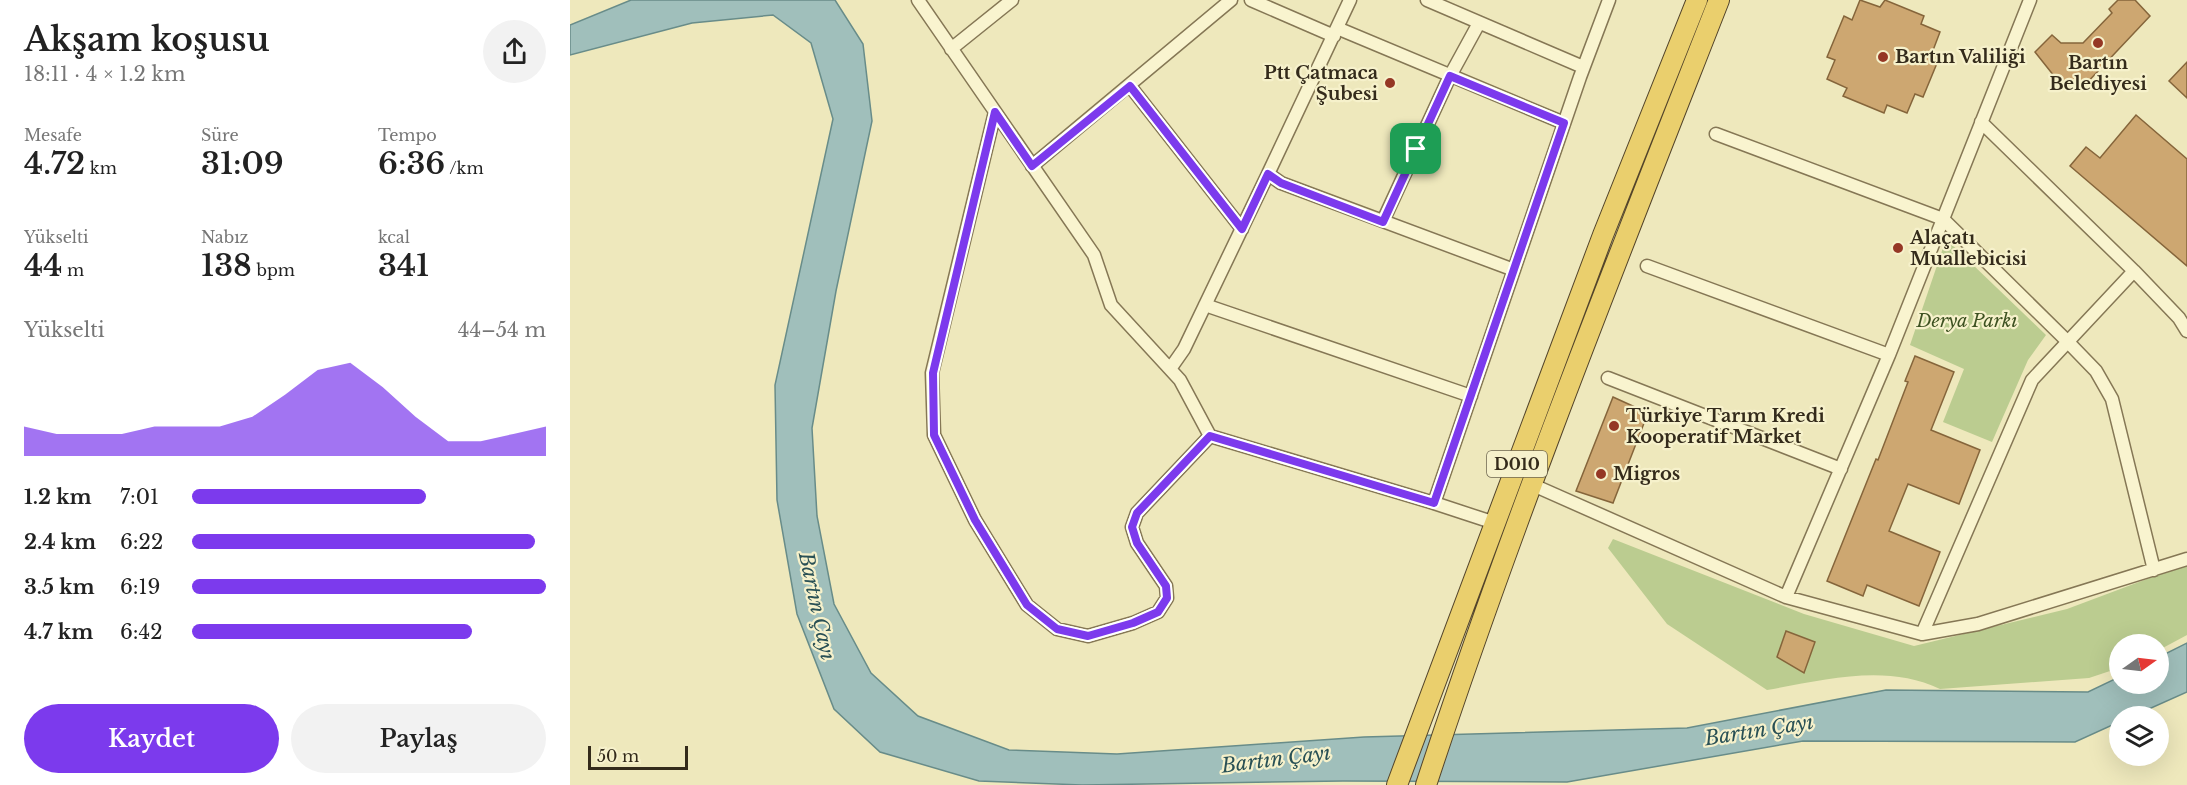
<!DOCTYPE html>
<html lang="tr">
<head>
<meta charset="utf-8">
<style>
  :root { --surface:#fff; --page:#f2f2f2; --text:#222; --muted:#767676; --accent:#7c3aed }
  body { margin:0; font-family:"Libre Baskerville",serif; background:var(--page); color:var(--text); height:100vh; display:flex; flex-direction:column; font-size:22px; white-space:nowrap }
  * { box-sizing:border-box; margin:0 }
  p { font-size:20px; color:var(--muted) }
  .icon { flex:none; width:33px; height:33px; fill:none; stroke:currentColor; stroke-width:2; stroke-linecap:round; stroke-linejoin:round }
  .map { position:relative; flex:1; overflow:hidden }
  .drawer { display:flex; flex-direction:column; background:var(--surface); width:570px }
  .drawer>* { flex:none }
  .needle { width:39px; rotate:76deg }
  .controls { position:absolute; left:1539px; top:634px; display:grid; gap:12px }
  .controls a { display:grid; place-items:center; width:60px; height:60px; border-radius:50%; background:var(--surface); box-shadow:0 6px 24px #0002; font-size:30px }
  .scale { position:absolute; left:18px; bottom:15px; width:100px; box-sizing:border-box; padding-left:6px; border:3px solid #342b1b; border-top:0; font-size:16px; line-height:21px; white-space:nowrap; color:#342b1b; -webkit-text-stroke:4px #f6f1cb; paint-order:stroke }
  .pin { position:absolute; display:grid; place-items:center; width:51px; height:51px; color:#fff; margin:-26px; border-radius:12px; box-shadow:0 3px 9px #0006 }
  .round { display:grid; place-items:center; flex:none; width:63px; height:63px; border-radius:32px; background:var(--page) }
  .summary { display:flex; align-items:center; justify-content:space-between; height:102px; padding:0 24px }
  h1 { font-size:33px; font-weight:600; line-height:45px }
  .stats { display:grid; grid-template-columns:repeat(3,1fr); gap:9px; height:102px; padding:6px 24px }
  .stats div { display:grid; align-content:center }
  .stats b { font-size:30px; font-weight:600 }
  .stats small { font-size:16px; font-weight:400 }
  .stats p { font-size:16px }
  .chart { height:168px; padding:12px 24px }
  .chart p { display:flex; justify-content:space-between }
  .chart svg { width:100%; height:108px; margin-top:6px; fill:var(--accent); opacity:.7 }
  .cta { display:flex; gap:12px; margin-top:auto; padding:12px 24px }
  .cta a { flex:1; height:69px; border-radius:36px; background:var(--accent); color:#fff; font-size:24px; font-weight:600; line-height:69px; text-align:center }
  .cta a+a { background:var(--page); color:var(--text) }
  ul { padding:0 24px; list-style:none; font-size:20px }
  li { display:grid; grid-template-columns:96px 72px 1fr; align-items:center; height:45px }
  li i { height:15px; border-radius:8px; background:var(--accent) }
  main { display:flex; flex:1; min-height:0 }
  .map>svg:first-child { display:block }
</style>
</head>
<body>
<main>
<section class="drawer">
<div class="summary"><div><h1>Akşam koşusu</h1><p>18:11 · 4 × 1.2 km</p></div><a class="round"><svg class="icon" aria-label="share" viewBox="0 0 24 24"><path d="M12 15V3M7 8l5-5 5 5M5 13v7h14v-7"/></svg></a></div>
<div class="stats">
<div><p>Mesafe</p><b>4.72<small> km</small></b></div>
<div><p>Süre</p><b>31:09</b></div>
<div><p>Tempo</p><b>6:36<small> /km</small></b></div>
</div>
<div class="stats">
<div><p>Yükselti</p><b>44<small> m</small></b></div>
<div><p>Nabız</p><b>138<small> bpm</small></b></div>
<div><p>kcal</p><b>341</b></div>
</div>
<div class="chart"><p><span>Yükselti</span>44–54 m</p>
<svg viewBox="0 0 160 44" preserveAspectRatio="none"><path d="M0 44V32L10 35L20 35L30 35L40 32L50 32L60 32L70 28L80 19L90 9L100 6L110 16L120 28L130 38L140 38L150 35L160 32V44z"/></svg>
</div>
<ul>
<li><b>1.2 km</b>7:01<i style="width:66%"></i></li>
<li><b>2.4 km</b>6:22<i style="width:97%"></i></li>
<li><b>3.5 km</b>6:19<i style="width:100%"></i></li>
<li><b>4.7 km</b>6:42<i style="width:79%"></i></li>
</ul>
<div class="cta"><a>Kaydet</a><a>Paylaş</a></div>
</section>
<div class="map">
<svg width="1617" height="785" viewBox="0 0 1617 785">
  <rect width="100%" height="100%" fill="#eee8bc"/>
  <!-- green -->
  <path fill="#bbcc90" d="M1376,239L1476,335L1458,360L1422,442L1373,422L1394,369L1340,345Z
    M1043,539L1234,614L1344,646L1497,609L1617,564V635L1589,650L1588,645H1550L1549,668L1519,678L1370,689C1316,663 1254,680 1197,690L1097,624L1038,548Z"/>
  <!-- water -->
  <path fill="#a0bfbb" stroke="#688c89" stroke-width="1.5" d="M61,0H265L293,44L302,121L266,291L242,428L247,516L264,604L301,673L348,716L439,750L547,754L794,737L1117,728L1316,690L1518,692L1549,677L1550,684H1588L1589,657L1617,643V692L1561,717H1550L1549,722L1505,742L1233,741L997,782L773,781L512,785L409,781L310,752L264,709L227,614L207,500L205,385L263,119L241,43L203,15L122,23L0,55V25Z"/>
  <!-- building -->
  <path fill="#cda771" stroke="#85653b" stroke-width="1.5" d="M1290,0L1310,7L1315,0L1354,16L1351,24L1370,32L1362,53L1370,56L1353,97L1345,94L1337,113L1317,105L1314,113L1273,96L1277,88L1257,79L1265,60L1257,57L1274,16L1282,20Z
    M1548,0H1565L1580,16L1514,86L1495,84L1492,86L1465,52L1482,35L1491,43H1513L1542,13L1539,9Z
    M1617,62V98L1599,81Z
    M1566,115L1617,159V266L1500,166L1516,147L1530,158Z
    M1345,356L1384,372L1361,430L1410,450L1389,504L1338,484L1319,531L1370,552L1349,606L1297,585L1293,596L1257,581L1306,459L1308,460L1338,382L1335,381Z
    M1043,397L1078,413L1043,503L1006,491Z
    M1216,631L1245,642L1234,673L1207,657Z"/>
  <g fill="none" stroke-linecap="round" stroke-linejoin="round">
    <defs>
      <path id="minor" d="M348,0L524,255L541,305L610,380L640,436L864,503
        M681,0L764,36
        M780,0L698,174L711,183L944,270
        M857,0L1013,67
        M767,28L994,123
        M381,49L442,0
        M560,86L672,229
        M425,112L362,373L364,435L405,520L457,605L487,629L518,636L563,623L588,612L597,598L596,586L567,543L562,527L567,513L640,436
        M1411,122L1564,271L1609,318L1617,331
        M1146,134L1373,219L1496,340L1526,371L1542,399L1584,570
        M462,166L661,0
        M813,221L880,76L909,23
        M1077,266L1319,355
        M635,305L901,396
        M600,369L614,349L698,174
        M1038,378L1271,469
        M963,485L1216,597L1352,634L1408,624L1617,559
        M925,523L864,503L1010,77L1039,0
        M1216,597L1319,355L1460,0
        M1352,634L1462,380L1564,271"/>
      <path id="trunk" d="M827,785L1033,235L1127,0
        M856,785C943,520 1047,260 1149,0"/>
    </defs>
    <!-- minor casing -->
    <use href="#minor" stroke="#857755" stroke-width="15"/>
    <!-- trunk casing -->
    <use href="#trunk" stroke="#53442a" stroke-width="22"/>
    <!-- minor -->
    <use href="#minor" stroke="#f9f4cf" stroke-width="12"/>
    <!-- trunk -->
    <use href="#trunk" stroke="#eacf6d" stroke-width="20"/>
  </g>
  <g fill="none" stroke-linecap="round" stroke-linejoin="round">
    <defs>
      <path id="route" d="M880,76L994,123L864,503L640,436L567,513L562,527L567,543L596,586L597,598L588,612L563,623L518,636L487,629L457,605L405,520L364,435L363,373L425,112L462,166L560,86L672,229L698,174L711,183L813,222Z"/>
    </defs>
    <!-- route casing -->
    <use href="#route" stroke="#fff" stroke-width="12"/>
    <!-- route -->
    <use href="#route" stroke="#7c3aed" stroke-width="8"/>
  </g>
  <!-- markers -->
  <g fill="#953725" stroke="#f6f1cb" stroke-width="2">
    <circle cx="1528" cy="43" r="6"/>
    <circle cx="1313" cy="57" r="6"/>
    <circle cx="820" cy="83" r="6"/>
    <circle cx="1328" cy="248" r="6"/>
    <circle cx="1044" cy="426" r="6"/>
    <circle cx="1031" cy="474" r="6"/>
  </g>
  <g text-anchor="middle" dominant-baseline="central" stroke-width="4.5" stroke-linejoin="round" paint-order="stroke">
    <!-- shield labels -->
    <rect fill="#f6f1cb" stroke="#6e6650" stroke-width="1.5" x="917" y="451" width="60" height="26" rx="4.5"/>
    <g font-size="16" font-weight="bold" fill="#342b1b">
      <text x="947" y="464">D010</text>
    </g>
    <!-- poi labels -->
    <g font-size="18" font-weight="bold" fill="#342b1b" stroke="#f6f1cb" text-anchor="start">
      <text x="1325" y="57">Bartın Valiliği</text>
      <text x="1528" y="63" text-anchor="middle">Bartın<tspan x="1528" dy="21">Belediyesi</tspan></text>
      <text x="808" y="73" text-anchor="end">Ptt Çatmaca<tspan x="808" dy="21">Şubesi</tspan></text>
      <text x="1340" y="238">Alaçatı<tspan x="1340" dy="21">Muallebicisi</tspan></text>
      <text x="1056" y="416">Türkiye Tarım Kredi<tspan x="1056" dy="21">Kooperatif Market</tspan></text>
      <text x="1043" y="474">Migros</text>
    </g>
    <!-- park labels -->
    <g font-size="18" font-style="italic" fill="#3d5121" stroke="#f6f1cb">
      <text x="1397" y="321">Derya Parkı</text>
    </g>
    <!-- water labels -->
    <g font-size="20" font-style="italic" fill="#295055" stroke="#f6f1cb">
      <text transform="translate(247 606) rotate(78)">Bartın Çayı</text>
      <text transform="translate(1189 730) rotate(-9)">Bartın Çayı</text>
      <text transform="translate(706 759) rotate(-7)">Bartın Çayı</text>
    </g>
  </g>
</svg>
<div class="controls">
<a><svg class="needle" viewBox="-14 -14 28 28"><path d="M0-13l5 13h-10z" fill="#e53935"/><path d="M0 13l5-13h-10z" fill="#767676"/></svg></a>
<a><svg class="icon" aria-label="layers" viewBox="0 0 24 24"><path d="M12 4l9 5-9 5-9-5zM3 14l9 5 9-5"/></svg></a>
</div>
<div class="scale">50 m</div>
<div class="pin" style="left:846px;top:149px;background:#1e9e55"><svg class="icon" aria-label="arrive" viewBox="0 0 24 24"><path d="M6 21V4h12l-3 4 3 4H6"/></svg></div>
</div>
</main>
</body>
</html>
